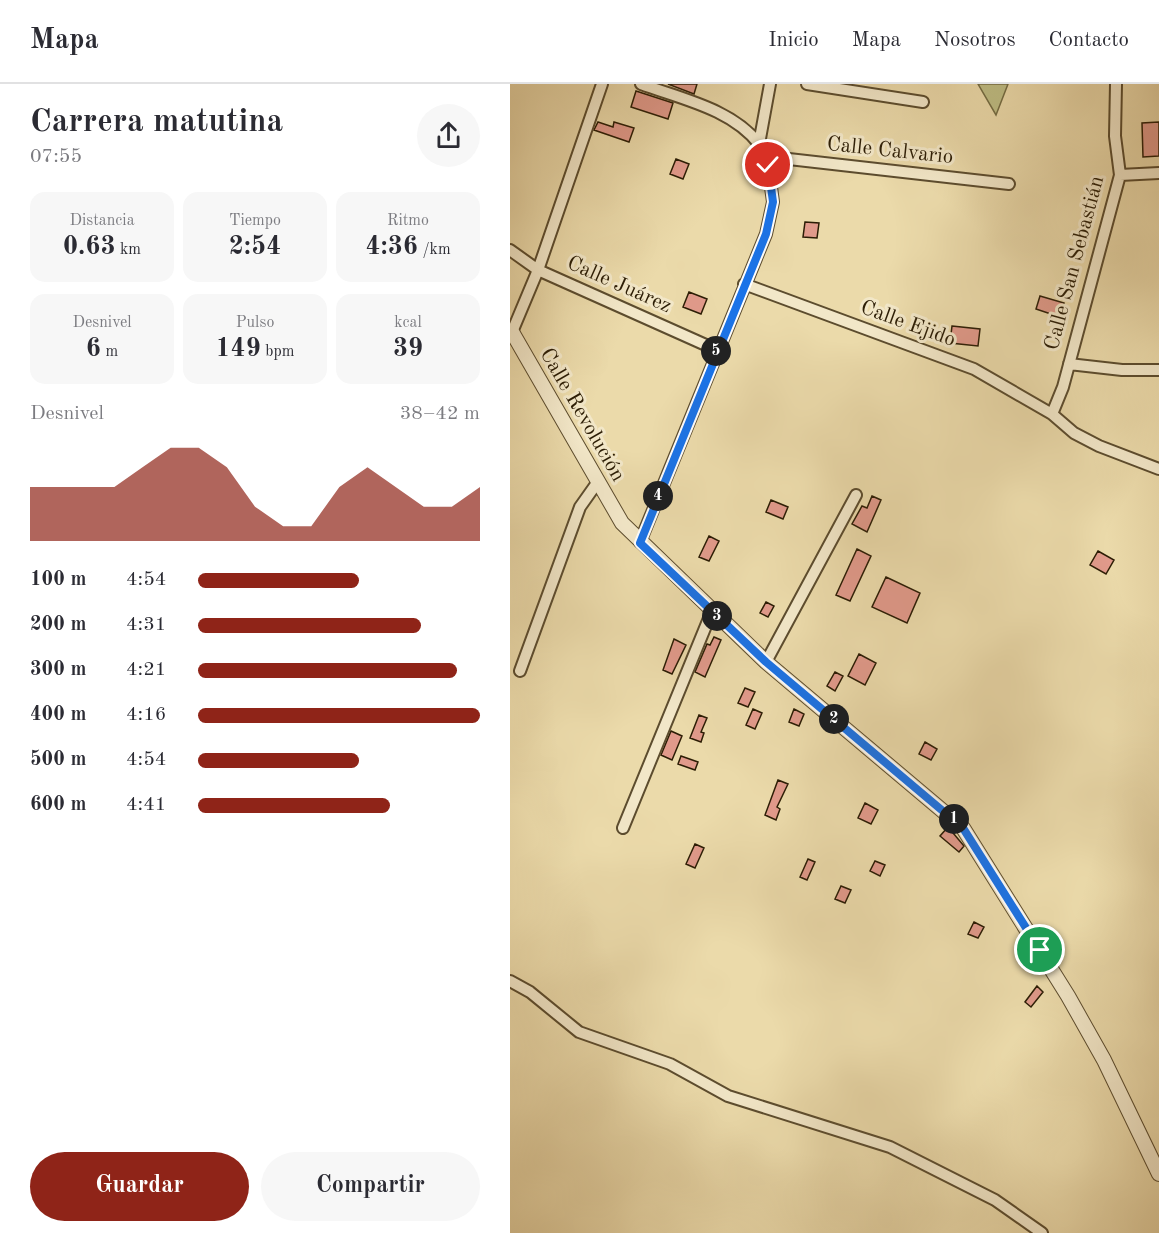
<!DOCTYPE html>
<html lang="es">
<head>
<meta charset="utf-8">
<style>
  :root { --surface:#fff; --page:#f7f7f7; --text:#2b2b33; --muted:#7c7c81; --line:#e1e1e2; --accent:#8f2418 }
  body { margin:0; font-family:"Old Standard TT",serif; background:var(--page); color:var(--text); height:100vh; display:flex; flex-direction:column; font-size:22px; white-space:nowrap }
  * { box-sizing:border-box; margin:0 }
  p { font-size:20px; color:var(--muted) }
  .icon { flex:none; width:33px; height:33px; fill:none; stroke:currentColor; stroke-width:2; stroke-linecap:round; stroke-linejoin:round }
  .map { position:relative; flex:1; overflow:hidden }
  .details { display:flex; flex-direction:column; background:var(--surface); width:510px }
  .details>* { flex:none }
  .pin { position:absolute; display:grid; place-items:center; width:51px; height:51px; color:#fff; margin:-26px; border:3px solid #fff; border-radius:50%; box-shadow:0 2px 6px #0007 }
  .km { position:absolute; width:30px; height:30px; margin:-15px; border-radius:50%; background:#222; color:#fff; font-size:16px; line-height:30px; text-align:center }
  .round { display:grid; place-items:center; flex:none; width:63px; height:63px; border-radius:32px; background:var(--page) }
  .head { display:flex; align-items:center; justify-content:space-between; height:102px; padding:0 30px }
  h1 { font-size:33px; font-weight:700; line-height:45px }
  .stats { display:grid; grid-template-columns:repeat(3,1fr); gap:9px; height:102px; padding:6px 30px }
  .stats div { display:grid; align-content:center; border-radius:15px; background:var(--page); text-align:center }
  .stats b { font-size:26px; font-weight:700 }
  .stats small { font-size:16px; font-weight:400 }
  .stats p { font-size:16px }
  .chart { height:168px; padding:12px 30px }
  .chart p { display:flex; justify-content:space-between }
  .chart svg { width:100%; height:108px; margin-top:6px; fill:var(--accent); opacity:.7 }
  .primary-button { display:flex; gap:12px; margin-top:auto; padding:12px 30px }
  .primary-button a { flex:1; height:69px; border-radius:36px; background:var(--accent); color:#fff; font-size:24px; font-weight:700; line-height:69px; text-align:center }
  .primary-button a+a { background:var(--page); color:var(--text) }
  ul { padding:0 30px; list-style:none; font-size:20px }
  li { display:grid; grid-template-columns:96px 72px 1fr; align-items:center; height:45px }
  li i { height:15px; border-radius:8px; background:var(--accent) }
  header { display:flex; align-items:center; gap:36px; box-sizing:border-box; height:84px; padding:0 30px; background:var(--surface); border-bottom:2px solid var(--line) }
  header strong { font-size:28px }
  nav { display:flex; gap:33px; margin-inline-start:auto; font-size:21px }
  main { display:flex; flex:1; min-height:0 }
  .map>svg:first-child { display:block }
</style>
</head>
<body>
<header>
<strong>Mapa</strong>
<nav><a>Inicio</a><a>Mapa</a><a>Nosotros</a><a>Contacto</a></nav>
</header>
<main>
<section class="details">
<div class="head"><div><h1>Carrera matutina</h1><p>07:55</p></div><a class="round"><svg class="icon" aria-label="share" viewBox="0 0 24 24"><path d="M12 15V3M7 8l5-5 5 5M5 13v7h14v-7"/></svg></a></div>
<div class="stats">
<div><p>Distancia</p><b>0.63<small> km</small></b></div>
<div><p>Tiempo</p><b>2:54</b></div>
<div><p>Ritmo</p><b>4:36<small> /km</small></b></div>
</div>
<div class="stats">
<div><p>Desnivel</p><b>6<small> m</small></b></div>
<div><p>Pulso</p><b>149<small> bpm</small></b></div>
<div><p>kcal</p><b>39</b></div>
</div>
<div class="chart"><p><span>Desnivel</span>38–42 m</p>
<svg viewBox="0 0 160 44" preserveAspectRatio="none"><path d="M0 44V22L10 22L20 22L30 22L40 14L50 6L60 6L70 14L80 30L90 38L100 38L110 22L120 14L130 22L140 30L150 30L160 22V44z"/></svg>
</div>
<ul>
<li><b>100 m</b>4:54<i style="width:57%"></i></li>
<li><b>200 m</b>4:31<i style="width:79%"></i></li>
<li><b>300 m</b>4:21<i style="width:92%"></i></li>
<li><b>400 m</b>4:16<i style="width:100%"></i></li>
<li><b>500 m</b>4:54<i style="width:57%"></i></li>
<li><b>600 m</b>4:41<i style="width:68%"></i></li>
</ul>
<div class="primary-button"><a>Guardar</a><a>Compartir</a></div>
</section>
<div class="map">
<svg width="649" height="1149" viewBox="0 0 649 1149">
  <rect width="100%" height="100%" fill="#ebdaaa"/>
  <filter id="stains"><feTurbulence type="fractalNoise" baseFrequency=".00333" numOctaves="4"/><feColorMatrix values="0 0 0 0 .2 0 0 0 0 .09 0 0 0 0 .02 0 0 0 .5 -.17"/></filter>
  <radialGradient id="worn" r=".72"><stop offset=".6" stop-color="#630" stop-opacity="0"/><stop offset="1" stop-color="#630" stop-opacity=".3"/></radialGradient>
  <!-- green -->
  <path fill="#bebd84" stroke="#756d44" stroke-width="1.5" d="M468,0H498L486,31Z"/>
  <!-- building -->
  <path fill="#e19a8b" stroke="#2c1d05" stroke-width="1.5" d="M158,0H187L184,10Z
    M126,7L163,19L158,35L121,23Z
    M88,38L103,43L104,38L124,44L119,58L84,46Z
    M649,38V72L633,73L632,39Z
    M166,75L179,80L173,95L160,90Z
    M295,138L309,139L307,154L293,153Z
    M179,208L197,215L191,230L173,223Z
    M530,212L554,219L550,233L526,225Z
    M442,242L470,245L468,262L440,259Z
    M362,412L371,416L357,448L342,440L352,422L357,424Z
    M261,416L278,423L273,435L256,428Z
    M199,452L209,457L199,477L189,473Z
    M347,465L361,472L340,517L326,511Z
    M588,467L604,476L596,490L580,481Z
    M376,493L410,509L397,539L362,523Z
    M256,518L264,522L258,533L250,529Z
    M204,553L211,556L195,593L185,588L197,560L200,561Z
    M164,555L176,561L162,590L153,586Z
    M349,570L366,579L355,601L338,592Z
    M325,588L333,592L325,607L317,602Z
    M235,604L245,608L238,623L228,619Z
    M243,625L252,629L245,645L236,641Z
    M284,625L294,630L289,642L279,638Z
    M189,631L197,634L191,648L194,649L191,658L180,654Z
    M161,647L172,652L162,676L151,671Z
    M415,658L427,665L421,676L409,670Z
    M171,672L188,678L185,686L168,680Z
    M268,696L278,700L267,723L270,725L266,736L255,731Z
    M355,719L368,726L361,740L348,734Z
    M438,743L454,762L449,768L430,752Z
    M185,760L194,764L185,784L176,780Z
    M298,775L305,778L297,796L290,793Z
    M365,777L375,781L370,792L360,787Z
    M331,802L341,806L335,819L325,815Z
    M464,838L474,843L468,854L458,850Z
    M527,902L533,908L521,923L515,918Z"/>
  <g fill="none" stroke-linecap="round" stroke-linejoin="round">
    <defs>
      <path id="minor" d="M131,0C172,15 222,25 249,60
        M297,0L413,18
        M258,81L270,74L499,100
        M610,91L649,89
        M0,166L28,186L207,266
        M234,200L464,285L542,330L564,349L589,362L649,385
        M2,248L28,186L92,0
        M559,280L612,286H649
        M542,330L553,303L610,91L605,52L606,0
        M130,458L256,150L263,118L258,81L249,60L260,0
        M256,578L346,411
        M10,587L70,423L87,399
        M113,744L202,527
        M0,897L20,908L69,948L160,980L218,1012L380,1063L485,1116L532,1149"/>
      <path id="tertiary" d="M2,248L112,439L256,578L453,744L558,912L594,976L649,1090"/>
    </defs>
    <!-- minor casing -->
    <use href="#minor" stroke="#5c4c2e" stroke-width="14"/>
    <!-- tertiary casing -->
    <use href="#tertiary" stroke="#5c4c2e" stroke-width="16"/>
    <!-- minor -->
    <use href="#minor" stroke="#f2e7c8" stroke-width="10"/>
    <!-- tertiary -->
    <use href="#tertiary" stroke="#f2e7c8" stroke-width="14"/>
  </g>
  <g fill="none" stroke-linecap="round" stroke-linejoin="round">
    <defs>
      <path id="route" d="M258,81L263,118L256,150L130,459L256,578L453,744L530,866"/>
    </defs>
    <!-- route casing -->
    <use href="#route" stroke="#fff" stroke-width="12"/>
    <!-- route -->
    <use href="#route" stroke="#1a73e8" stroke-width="8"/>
  </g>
  <g text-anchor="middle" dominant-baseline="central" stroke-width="6" stroke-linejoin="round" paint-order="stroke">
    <!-- street labels -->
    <g font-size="21" fill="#2c1d05" stroke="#f2e7c8">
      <text transform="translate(380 67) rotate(6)">Calle Calvario</text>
      <text transform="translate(565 179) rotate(-75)">Calle San Sebastián</text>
      <text transform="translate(109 201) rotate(24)">Calle Juárez</text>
      <text transform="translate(398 240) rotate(20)">Calle Ejido</text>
      <text transform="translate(72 331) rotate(60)">Calle Revolución</text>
    </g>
  </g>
  <rect width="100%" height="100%" filter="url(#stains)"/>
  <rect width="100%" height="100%" fill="url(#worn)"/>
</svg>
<div class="pin" style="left:530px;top:866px;background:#1e9e55"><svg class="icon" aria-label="arrive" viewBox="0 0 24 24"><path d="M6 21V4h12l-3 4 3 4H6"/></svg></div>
<div class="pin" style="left:258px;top:81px;background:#d93025"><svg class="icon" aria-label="check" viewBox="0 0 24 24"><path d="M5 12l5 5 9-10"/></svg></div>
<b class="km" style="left:444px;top:735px">1</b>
<b class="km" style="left:324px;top:635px">2</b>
<b class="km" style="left:207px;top:532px">3</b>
<b class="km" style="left:148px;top:412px">4</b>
<b class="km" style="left:206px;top:267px">5</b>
</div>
</main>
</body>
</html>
